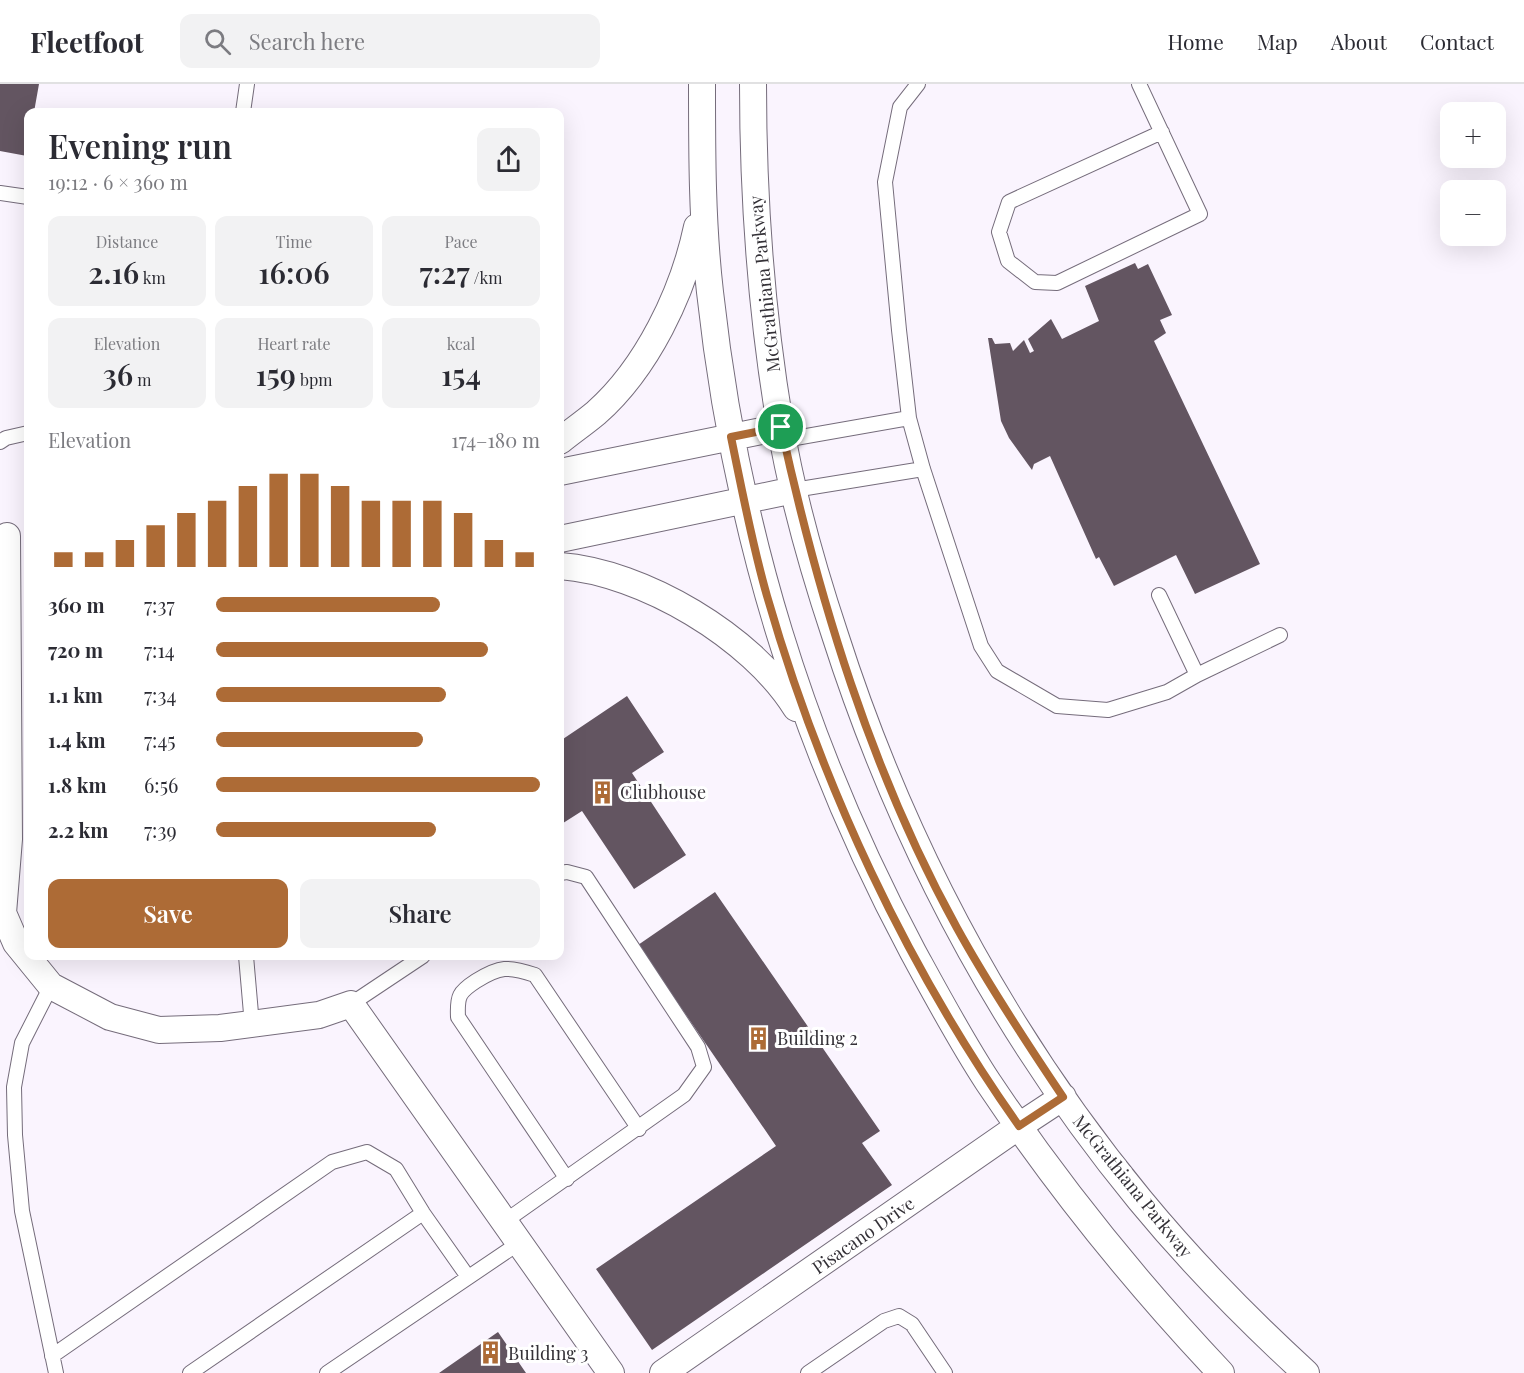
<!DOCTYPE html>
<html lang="en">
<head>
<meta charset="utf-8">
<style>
  :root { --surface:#fff; --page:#f2f2f3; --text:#2b2b33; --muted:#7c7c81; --line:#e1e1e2; --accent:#ad6b36 }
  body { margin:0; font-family:"Playfair Display",serif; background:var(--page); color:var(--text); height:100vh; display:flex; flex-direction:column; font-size:22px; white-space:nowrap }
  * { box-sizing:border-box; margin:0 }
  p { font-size:20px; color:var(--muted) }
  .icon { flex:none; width:33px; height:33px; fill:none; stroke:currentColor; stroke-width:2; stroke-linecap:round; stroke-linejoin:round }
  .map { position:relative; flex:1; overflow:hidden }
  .sheet { position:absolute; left:24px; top:24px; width:540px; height:852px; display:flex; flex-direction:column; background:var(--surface); border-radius:12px; box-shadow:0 6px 24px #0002 }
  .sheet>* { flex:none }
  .controls { position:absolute; left:1440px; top:18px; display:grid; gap:12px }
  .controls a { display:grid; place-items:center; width:66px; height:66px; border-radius:12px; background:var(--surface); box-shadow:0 6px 24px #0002; font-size:30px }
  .pin { position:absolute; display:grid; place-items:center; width:51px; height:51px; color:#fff; margin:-26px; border:3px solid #fff; border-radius:50%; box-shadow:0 2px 6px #0007 }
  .round { display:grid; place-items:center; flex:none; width:63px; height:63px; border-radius:12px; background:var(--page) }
  .head { display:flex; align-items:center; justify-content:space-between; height:102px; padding:0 24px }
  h1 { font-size:33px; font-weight:600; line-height:45px }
  .metrics { display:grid; grid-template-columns:repeat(3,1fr); gap:9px; height:102px; padding:6px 24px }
  .metrics div { display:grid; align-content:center; border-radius:12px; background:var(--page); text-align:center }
  .metrics b { font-size:30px; font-weight:600 }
  .metrics small { font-size:16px; font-weight:400 }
  .metrics p { font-size:16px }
  .chart { height:168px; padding:12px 24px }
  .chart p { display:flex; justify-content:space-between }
  .chart svg { width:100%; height:108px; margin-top:6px; stroke:var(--accent); stroke-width:6 }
  .primary-button { display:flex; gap:12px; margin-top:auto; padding:12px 24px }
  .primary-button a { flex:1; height:69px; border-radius:12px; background:var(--accent); color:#fff; font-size:24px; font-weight:600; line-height:69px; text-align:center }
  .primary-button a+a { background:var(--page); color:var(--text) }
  ul { padding:0 24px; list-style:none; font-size:20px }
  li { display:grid; grid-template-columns:96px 72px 1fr; align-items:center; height:45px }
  li i { height:15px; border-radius:8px; background:var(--accent) }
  header { display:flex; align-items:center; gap:36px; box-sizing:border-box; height:84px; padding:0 30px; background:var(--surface); border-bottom:2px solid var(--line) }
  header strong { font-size:28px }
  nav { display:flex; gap:33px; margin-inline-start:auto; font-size:21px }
  .search { width:420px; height:54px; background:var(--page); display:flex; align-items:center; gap:15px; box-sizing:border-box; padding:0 21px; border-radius:12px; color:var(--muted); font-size:22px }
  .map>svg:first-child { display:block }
</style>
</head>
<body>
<header>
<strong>Fleetfoot</strong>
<div class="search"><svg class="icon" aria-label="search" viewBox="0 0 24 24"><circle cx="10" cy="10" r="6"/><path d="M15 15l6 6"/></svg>Search here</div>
<nav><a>Home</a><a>Map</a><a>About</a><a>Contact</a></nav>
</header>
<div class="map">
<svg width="1524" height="1289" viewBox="0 0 1524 1289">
  <rect width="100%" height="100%" fill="#faf4fe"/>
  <!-- building -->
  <path fill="#635561" d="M0,0H39L34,28H28L27,72L0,67Z
    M1135,179L1138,185L1148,180L1172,231L1160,236L1166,249L1154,257L1260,480L1195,510L1176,471L1114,502L1099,473L1096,475L1050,372L1034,380L1032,386L1009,354L1001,337L988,254H992L995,260L1010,259L1013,267L1024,256L1030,269L1034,267L1028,255L1051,235L1062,255L1099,237L1085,202Z
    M627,612L664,668L632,689L686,771L634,805L582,727L560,741V657Z
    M715,808L880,1047L862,1059L892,1101L652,1266L596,1185L776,1062L638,861Z
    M498,1248L526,1289H439Z"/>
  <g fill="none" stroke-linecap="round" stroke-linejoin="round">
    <defs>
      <path id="service" d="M918,0L900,23L885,98L899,246L909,334L923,385L981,562L997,587L1057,622L1108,626L1167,608L1197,591L1159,511
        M1139,0L1200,130L1057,199L1035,198L1008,177L999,148L1009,118L1162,48
        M243,28L247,0
        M0,109L28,113
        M784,356L909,334
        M0,358L6,354L28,349
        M794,406L923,385
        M1197,591L1280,551
        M246,872L252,941
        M51,902L22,959L14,1003L15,1051L22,1127L56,1289
        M351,920L423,872
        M567,1095L458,933C457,912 459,908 476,897C500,882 508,882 535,891L639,1045
        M504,1138L684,1011L704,983L698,963L586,793L567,788L560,789
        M52,1272L332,1078L367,1068L396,1085L423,1129L468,1193
        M190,1289L423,1129
        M327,1289L519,1159
        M808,1289L884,1237L899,1232L912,1240L945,1289"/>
      <path id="minor" d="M702,0C702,69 702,139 710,208C736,445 801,658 913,868C937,912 961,957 988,998C1057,1101 1136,1199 1221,1289
        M753,0C753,114 761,227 780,340C792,411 812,482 835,551C901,757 1002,948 1140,1116C1191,1178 1247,1235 1306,1289
        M560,357C571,348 584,339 596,329C647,284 683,209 697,143
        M560,388L781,343
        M560,455L794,406
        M560,482C643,488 752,553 796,624
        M0,822L16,859L51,902L110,933L159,946L220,944L319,931L351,920L611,1289
        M3,829L9,755L7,452
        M663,1289L1019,1042L1063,1013"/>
    </defs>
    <!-- service casing -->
    <use href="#service" stroke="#756c7b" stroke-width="16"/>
    <!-- minor casing -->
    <use href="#minor" stroke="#756c7b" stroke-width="28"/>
    <!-- service -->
    <use href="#service" stroke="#fff" stroke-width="14"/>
    <!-- minor -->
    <use href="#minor" stroke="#fff" stroke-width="26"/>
  </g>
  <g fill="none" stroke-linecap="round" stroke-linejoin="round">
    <defs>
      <path id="route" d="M781,343C819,516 871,688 957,844C989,902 1026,958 1063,1013L1019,1042C906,882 821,700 767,512C752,460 742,406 731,353Z"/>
    </defs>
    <!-- route casing -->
    <use href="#route" stroke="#fff" stroke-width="12"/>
    <!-- route -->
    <use href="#route" stroke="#ad6b36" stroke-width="8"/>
  </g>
  <!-- icons -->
  <defs>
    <symbol id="building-bare" viewBox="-9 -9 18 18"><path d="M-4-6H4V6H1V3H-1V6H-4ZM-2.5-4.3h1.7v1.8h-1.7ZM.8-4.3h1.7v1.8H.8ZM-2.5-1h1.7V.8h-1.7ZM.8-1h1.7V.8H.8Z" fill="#ad6b36" stroke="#fff" stroke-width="2.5" paint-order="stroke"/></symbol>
  </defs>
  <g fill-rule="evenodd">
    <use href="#building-bare" x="586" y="692" width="33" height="33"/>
    <use href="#building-bare" x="742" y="938" width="33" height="33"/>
    <use href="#building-bare" x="474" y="1252" width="33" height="33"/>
  </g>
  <g text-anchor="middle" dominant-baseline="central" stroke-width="6" stroke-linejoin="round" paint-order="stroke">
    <!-- street labels -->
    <g font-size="18" fill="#343137" stroke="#fff">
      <text transform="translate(764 200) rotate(-96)">McGrathiana Parkway</text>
      <text transform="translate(1133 1102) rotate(51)">McGrathiana Parkway</text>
      <text transform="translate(863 1151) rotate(-35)">Pisacano Drive</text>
    </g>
    <!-- poi labels -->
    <g font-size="18" fill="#343137" stroke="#fff" text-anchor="start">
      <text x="620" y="708">Clubhouse</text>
      <text x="777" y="954">Building 2</text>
      <text x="508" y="1269">Building 3</text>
    </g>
  </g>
</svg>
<div class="controls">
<a>+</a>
<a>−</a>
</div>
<div class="pin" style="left:781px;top:343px;background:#1e9e55"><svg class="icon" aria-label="arrive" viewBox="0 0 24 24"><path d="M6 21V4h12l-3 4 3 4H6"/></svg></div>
<section class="sheet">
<div class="head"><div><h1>Evening run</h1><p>19:12 · 6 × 360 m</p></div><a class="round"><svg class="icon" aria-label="share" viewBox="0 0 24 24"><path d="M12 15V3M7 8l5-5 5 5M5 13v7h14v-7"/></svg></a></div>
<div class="metrics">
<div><p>Distance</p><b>2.16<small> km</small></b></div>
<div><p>Time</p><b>16:06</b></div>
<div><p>Pace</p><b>7:27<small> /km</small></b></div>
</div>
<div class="metrics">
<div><p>Elevation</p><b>36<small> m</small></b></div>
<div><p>Heart rate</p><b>159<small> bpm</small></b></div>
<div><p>kcal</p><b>154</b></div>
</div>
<div class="chart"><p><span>Elevation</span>174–180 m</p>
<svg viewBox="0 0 160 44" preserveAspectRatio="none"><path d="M5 44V38M15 44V38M25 44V33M35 44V27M45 44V22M55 44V17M65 44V11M75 44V6M85 44V6M95 44V11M105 44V17M115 44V17M125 44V17M135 44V22M145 44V33M155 44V38"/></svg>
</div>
<ul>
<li><b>360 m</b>7:37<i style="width:69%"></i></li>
<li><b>720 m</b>7:14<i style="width:84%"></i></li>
<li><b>1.1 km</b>7:34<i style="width:71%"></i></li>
<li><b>1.4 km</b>7:45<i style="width:64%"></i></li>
<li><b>1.8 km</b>6:56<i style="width:100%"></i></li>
<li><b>2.2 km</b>7:39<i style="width:68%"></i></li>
</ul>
<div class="primary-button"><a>Save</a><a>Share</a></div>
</section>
</div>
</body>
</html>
